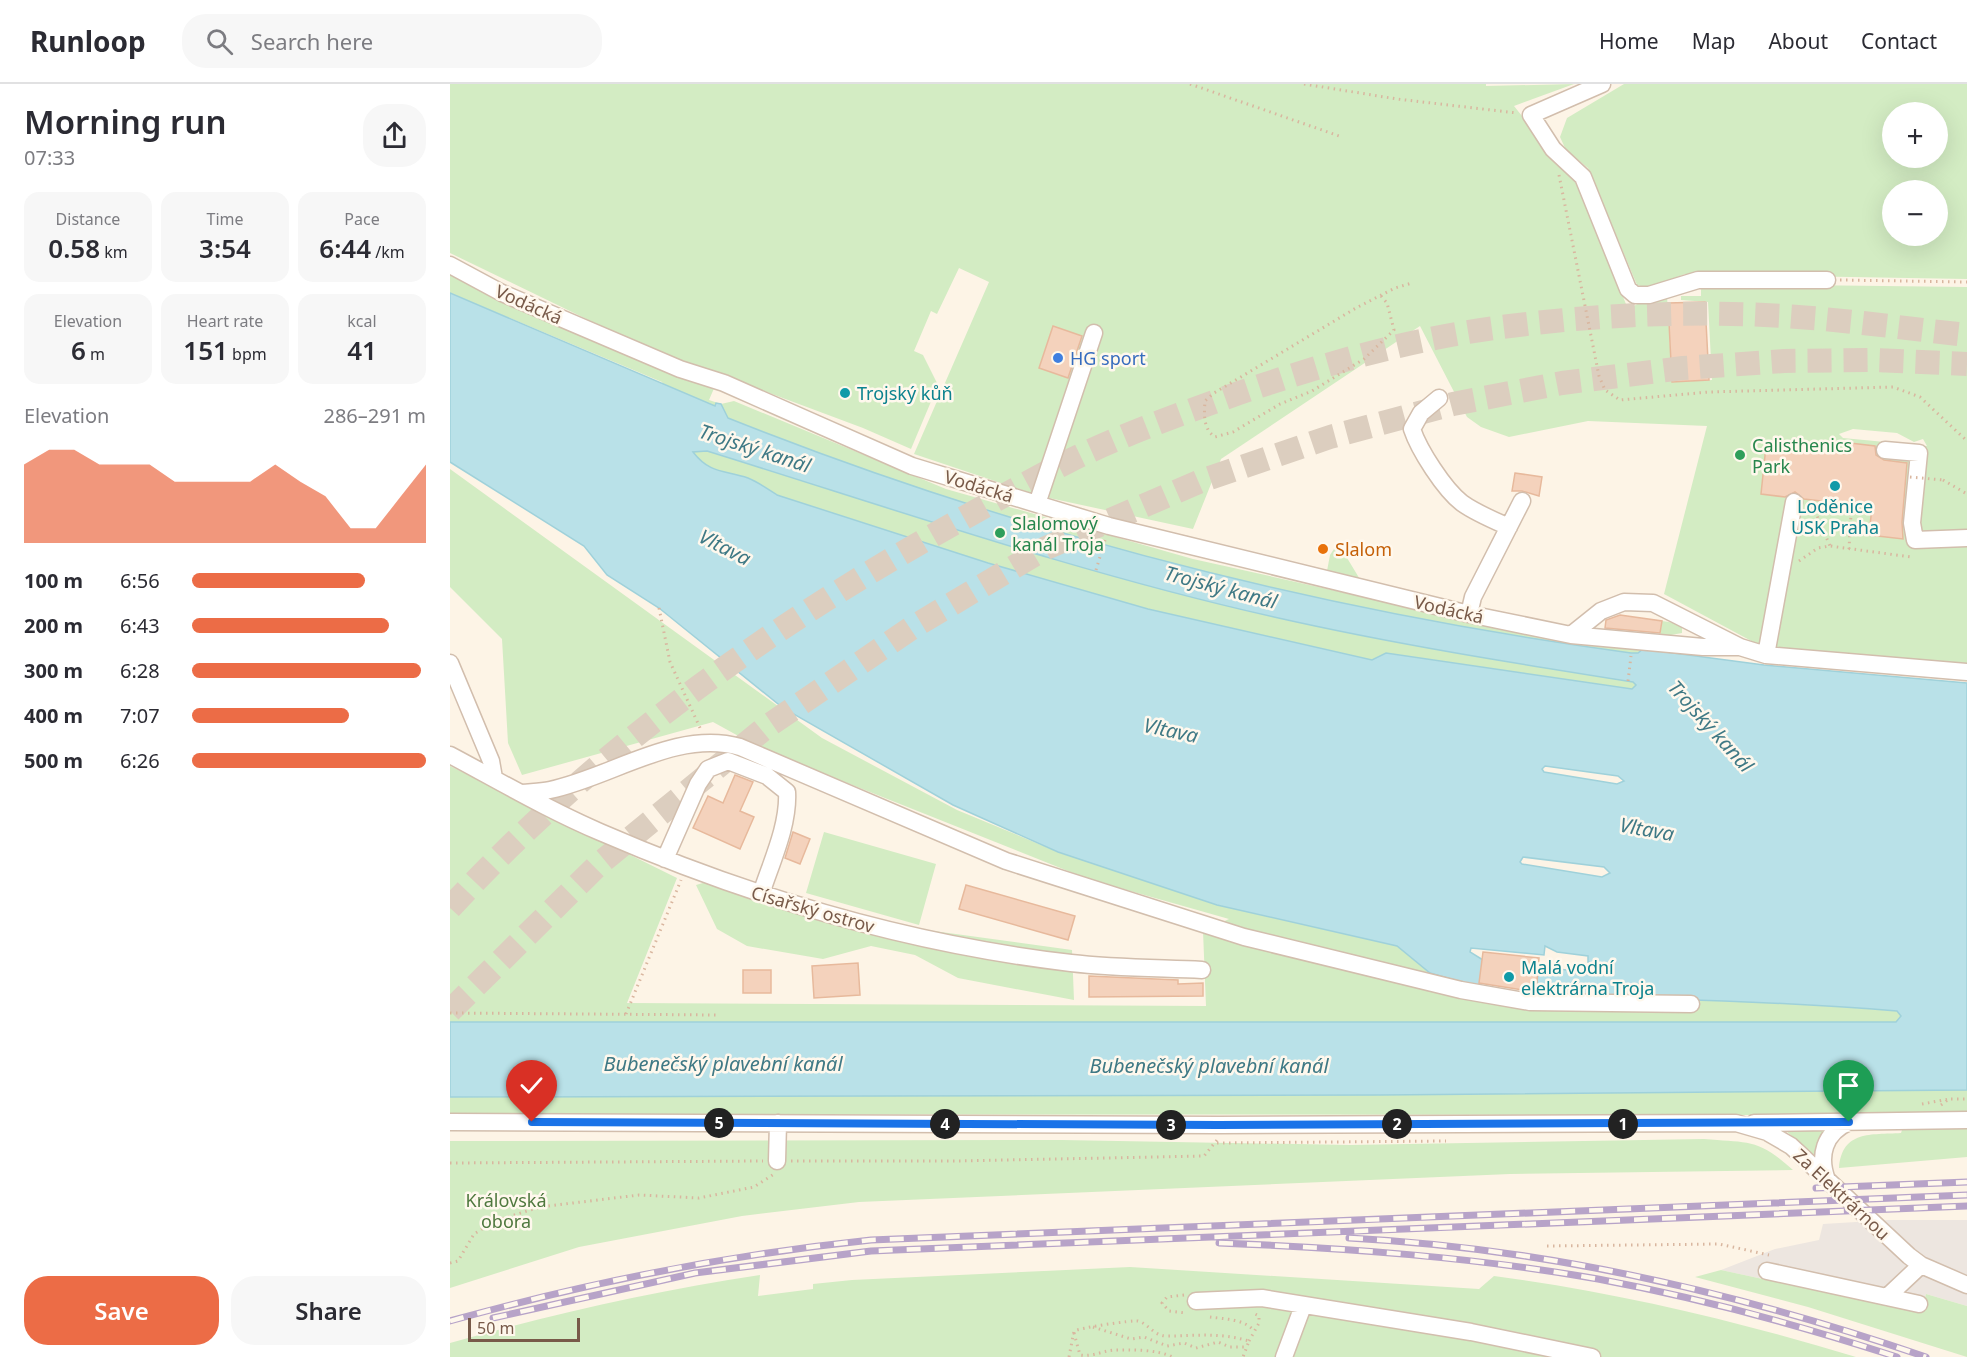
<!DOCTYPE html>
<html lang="en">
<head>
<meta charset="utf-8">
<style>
  :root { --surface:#fff; --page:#f7f7f7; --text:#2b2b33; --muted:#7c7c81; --line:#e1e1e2; --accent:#ec6c46 }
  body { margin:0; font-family:"Noto Sans",sans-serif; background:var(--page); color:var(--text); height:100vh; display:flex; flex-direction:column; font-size:22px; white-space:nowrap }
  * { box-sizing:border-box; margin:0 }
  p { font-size:20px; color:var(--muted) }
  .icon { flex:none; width:33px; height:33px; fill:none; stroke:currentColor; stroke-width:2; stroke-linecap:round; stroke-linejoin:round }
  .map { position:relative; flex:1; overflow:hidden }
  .panel { display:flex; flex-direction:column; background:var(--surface); width:450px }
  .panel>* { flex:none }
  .controls { position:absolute; left:1432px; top:18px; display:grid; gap:12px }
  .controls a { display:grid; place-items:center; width:66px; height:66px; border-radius:50%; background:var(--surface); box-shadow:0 6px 24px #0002; font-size:30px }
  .scale { position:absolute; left:18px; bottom:15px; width:112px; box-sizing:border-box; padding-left:6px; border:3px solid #785a49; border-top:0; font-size:16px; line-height:21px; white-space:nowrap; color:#785a49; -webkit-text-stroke:4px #fff8ed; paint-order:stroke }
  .pin { position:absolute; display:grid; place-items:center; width:51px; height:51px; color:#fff; margin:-62px -26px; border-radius:50% 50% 50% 0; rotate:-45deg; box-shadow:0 0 6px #0007 }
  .pin .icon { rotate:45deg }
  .km { position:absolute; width:30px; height:30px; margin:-15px; border-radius:50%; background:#222; color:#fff; font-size:16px; line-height:30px; text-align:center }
  .round { display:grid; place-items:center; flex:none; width:63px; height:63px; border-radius:24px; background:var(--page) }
  .overview { display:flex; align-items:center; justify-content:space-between; height:102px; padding:0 24px }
  h1 { font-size:33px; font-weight:600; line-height:45px }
  .metrics { display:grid; grid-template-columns:repeat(3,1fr); gap:9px; height:102px; padding:6px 24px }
  .metrics div { display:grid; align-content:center; border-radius:15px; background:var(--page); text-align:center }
  .metrics b { font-size:26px; font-weight:600 }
  .metrics small { font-size:16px; font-weight:400 }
  .metrics p { font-size:16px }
  .chart { height:168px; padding:12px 24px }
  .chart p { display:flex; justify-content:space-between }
  .chart svg { width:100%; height:108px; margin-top:6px; fill:var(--accent); opacity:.7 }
  .primary-button { display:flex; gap:12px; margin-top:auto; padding:12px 24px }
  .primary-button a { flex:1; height:69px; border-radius:24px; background:var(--accent); color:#fff; font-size:24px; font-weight:600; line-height:69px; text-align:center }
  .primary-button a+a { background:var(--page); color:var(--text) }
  ul { padding:0 24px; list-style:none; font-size:20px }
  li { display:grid; grid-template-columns:96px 72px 1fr; align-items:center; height:45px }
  li i { height:15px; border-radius:8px; background:var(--accent) }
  header { display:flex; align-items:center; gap:36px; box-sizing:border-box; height:84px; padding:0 30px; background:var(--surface); border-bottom:2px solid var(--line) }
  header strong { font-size:28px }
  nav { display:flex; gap:33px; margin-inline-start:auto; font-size:21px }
  .search { width:420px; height:54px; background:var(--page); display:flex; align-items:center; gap:15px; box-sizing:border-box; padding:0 21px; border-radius:24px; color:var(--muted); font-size:22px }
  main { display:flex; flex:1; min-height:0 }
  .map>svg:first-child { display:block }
</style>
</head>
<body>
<header>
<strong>Runloop</strong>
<div class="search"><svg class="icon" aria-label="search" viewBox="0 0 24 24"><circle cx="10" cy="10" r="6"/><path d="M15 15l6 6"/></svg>Search here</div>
<nav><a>Home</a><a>Map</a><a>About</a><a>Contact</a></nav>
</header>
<main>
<section class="panel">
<div class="overview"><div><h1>Morning run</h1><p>07:33</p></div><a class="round"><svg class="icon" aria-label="share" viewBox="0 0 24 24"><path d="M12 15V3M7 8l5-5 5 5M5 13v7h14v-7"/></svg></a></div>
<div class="metrics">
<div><p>Distance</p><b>0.58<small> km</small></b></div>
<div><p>Time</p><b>3:54</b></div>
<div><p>Pace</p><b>6:44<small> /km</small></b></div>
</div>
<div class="metrics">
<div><p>Elevation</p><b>6<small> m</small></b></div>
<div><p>Heart rate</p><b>151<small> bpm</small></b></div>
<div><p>kcal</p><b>41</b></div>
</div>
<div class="chart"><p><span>Elevation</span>286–291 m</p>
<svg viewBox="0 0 160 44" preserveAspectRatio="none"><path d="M0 44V12L10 6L20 6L30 12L40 12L50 12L60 19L70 19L80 19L90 19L100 12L110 19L120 25L130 38L140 38L150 25L160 12V44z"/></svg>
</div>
<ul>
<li><b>100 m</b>6:56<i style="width:74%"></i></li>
<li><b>200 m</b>6:43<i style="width:84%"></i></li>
<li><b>300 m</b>6:28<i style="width:98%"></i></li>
<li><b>400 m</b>7:07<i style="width:67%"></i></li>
<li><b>500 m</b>6:26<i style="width:100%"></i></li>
</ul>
<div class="primary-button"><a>Save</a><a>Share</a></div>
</section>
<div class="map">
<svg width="1517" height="1273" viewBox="0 0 1517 1273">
  <rect width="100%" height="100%" fill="#fdf4e6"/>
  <!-- industrial -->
  <path fill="#ede6e0" d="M1439,1136H1517V1222L1476,1210L1471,1229L1271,1186L1325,1165L1369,1156L1373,1140Z"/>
  <!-- green -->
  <path fill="#d3ecc3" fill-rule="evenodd" d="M0,0H1036V2L1124,0L1064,22L1128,102L1178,225L1199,214L1217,212L1222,298L1262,296L1258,218L1231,216V212H1251V200L1517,203V584L1328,566L1307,560L1214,510L1257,342L1138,337L1059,353L1031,343L1017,333L970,242L771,375L743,445L590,412L464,370L539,198L509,184L487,230L481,227L464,267L473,271L488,301L461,365L413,344L188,260L0,169ZM1403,345L1447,349L1464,358L1473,355L1477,362L1393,354L1389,350Z
    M1174,0H1517V195L1235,190L1198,204L1187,201L1138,84L1116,66L1110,53L1117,34ZM1443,28H1488V74H1443ZM1443,106H1488V152H1443Z
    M0,181L265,302L259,316L271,320L284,317L496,405L743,475L1102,555L1193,565L1186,601L1182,605L936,569L922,576L698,525L538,479L327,411L298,394L276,390L253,381L243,368L212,298L0,209Z
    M0,385L372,654L507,726L608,768L767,821L947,862L980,889L1002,897L1085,913L1265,914L1447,927L1451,932L1447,938H0V682L227,794L177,919L756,922L753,847L779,835L638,795L312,665L263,638L72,691L58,659L52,555L0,503Z
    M888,459L911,497L877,487L880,471Z
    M1212,537L1232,540V549L1210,553Z
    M374,748L486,780L469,841L356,809Z
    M280,791L447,842L622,866L624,916L508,894L465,871L421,862L373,875L297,862L267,845L246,801Z
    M1517,1006V1073L1389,1084C1392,1046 1421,1051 1451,1049L1457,1031L0,1030V1013L930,1011Z
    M1375,1045L1364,1071L1335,1046Z
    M1254,1055C1298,1059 1308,1054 1343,1086L1060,1090L409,1118L292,1132L129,1163L0,1204V1057L612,1056L900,1061Z
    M680,1183L1029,1205L1044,1192C1167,1208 1287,1237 1406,1273H0V1259C102,1230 205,1207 310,1191L308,1212L363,1205V1200L402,1196Z
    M1271,1186L1471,1229L1476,1210L1517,1222V1273L1358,1223L1245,1193Z"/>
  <!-- water -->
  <path fill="#b9e1e8" stroke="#9fd1da" stroke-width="1.5" fill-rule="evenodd" d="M0,209L265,322L266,319L271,320L278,334C567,449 873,527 1181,569H1188L1193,565L1314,581L1517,599V1006L930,1011L0,1013V938H1446L1451,932L1447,927C1326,917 1206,914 1085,913L1089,882L1137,889L1145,888L1149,880L1138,878V872L1107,868L1095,862L1094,871L1021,864L1020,868L1033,876L1029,903L980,889L947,862L767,821L608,768L503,721L333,624L209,524L157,491L134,462L0,378ZM257,367C444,425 632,490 824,533C943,560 1063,579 1183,598L1186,601L1182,605L936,569L922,576L698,525L538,479L327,411C318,405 308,398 298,394C274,386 260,390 243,368ZM1095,682L1168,692L1174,697L1167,700L1094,688L1092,685ZM1073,773L1154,783L1160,789L1152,793L1072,780L1070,778Z"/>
  <!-- building -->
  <path fill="#f4d2bc" stroke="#e7b99c" stroke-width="1.5" d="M1255,218L1259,296L1222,298L1218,219Z
    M603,242L632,252L618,294L589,284Z
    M1400,359L1425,362L1426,371L1434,376L1457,379L1452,438L1453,455L1419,451L1422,423L1354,415L1345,408L1335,413L1311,410L1316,362L1399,370Z
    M1065,389L1092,393L1089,412L1072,407H1062Z
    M1170,531L1212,537L1210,549L1155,544L1156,536Z
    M285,691L303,698L290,727L304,733L290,765L243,744L258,712L273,719Z
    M343,748L360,755L350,780L335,774Z
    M516,801L625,832L618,856L509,825Z
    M1033,868L1089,874L1086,908L1029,899Z
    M408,879L410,911L364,914L362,882Z
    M293,886H321V909H293Z
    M639,892L728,896V900L753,899V912L639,913Z"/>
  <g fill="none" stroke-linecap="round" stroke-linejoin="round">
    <!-- highway-tunnel -->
    <path stroke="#dccebf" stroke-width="24" stroke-dasharray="24 12" stroke-linecap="butt" d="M0,824C136,676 307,551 482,452C528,426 575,399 623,375C677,349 733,329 789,309C877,279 967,253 1060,242C1155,230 1253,226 1348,233C1405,237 1461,245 1517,251
      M0,927L149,780L315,644L463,543L596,464L751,397L880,353L1003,320L1112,299L1233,284L1334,277L1421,276L1517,280"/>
    <defs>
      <path id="minor" d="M1152,0L1081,31L1103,65L1133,93L1178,205L1185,211H1199L1248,196H1377
        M0,181L52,209L230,285L274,299L462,382L659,442L1019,530L1121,551L1151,527L1174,518L1203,519L1290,563L1316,571L1517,588
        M989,314L971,329L962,345C969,366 994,405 1012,419C1026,429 1043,436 1059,443
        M1435,366L1469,369L1462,439L1465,456L1517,454
        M587,420L644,249
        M1019,530L1023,513L1072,417
        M1121,551L1253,563H1288
        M1316,571L1344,418
        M0,579L41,677L44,694
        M0,671C49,697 98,726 150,748C300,813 458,860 621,879C664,884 709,884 752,886
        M72,709C81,708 91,708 100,706C162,693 226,645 290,663L556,777L794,853L1011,906L1080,918L1241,920
        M215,775L248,700L258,685L278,677L317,692L337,708C339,741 321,779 311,810
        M0,1038L768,1041L1286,1039L1317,1048L1341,1062L1459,1172L1471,1181L1517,1201
        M1304,1039L1517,1036
        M327,1077L328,1039
        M1377,1096C1368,1072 1374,1049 1399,1038
        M1317,1187L1469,1220
        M1437,1213L1471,1181
        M746,1217L812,1214L1021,1248L1142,1273
        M834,1273L853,1222"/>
    </defs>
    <!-- minor casing -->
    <use href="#minor" stroke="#d2bead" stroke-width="19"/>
    <!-- path -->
    <path stroke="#d9b69f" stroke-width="3" stroke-dasharray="1.5 4.5" stroke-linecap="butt" d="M740,0L892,53
      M854,0L947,15L1067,29
      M1109,91L1149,292L1155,306L1170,316L1259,308L1443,303L1470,313L1517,357
      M1390,196L1517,198
      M931,212L937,219L944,246L914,275L862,307L830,320L783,348L765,353C753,345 754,330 755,317L764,309L906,224L945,204L962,199
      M1493,396L1517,410
      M1357,426L1401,430L1399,465
      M1365,427L1380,462
      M1349,477L1368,464L1380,462L1461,473
      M646,486L655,456
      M209,524L220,578L251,646
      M1178,597L1181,572
      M0,929L268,931
      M176,930L231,796
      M1472,1020L1499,1015
      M1491,1021L1499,1015H1517
      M767,1059L996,1057
      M341,1077H506L754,1072L767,1056
      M0,1079L313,1077
      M1097,1162L1269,1160L1319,1171
      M0,1179L8,1177L24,1150L45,1137L90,1123L189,1111L249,1114L304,1103L324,1090
      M734,1211L717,1213L712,1219L719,1227L736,1229
      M760,1233C774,1235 795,1235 804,1247
      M643,1243L681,1255L694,1253L717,1262L734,1259L746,1264L768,1258L780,1263H797
      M624,1249L630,1271C643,1273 652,1267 664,1266C680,1266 708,1265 722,1273
      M799,1257L809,1239V1232L805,1230
      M619,1273L624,1247C629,1244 682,1236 688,1237C699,1240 704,1252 716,1252C747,1252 768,1248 799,1257L793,1273"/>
    <!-- minor -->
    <use href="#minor" stroke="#fff" stroke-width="16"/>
    <defs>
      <path id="rail" d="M1366,1104L1517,1098
        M899,1154C1096,1164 1290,1209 1476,1273
        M769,1159C896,1164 1023,1173 1148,1195C1250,1214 1349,1241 1447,1273
        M43,1234L245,1189L421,1167L1517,1122
        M0,1237C140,1198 276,1171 421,1156L1517,1111"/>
    </defs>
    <!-- rail casing -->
    <use href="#rail" stroke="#b7a3c8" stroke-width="7"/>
    <!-- rail -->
    <use href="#rail" stroke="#fff8ed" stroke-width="4.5" stroke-dasharray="14" stroke-linecap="butt"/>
    <!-- path-bridge -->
    <path stroke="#d9b69f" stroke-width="3" stroke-dasharray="1.5 4.5" stroke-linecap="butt" d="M1460,393L1493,396"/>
  </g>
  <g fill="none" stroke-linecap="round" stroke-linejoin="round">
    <defs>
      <path id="route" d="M82,1038L768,1041L1399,1038"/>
    </defs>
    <!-- route casing -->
    <use href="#route" stroke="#fff" stroke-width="12"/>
    <!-- route -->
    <use href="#route" stroke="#1a73e8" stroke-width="8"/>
  </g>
  <!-- markers -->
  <circle fill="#3f7fe0" stroke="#fff8ed" stroke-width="2" cx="608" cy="274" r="6"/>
  <g fill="#0f9aa8" stroke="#fff8ed" stroke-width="2">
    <circle cx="395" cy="309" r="6"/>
    <circle cx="1385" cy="402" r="6"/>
    <circle cx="1059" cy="893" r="6"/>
  </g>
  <g fill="#2e9e5b" stroke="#fff8ed" stroke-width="2">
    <circle cx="1290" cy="371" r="6"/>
    <circle cx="550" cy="449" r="6"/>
  </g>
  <circle fill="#e8710a" stroke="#fff8ed" stroke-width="2" cx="873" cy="465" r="6"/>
  <g text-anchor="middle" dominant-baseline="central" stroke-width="5" stroke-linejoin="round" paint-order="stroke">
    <!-- street labels -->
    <g font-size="18" fill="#785a49" stroke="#fff8ed">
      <text transform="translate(79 220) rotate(24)">Vodácká</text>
      <text transform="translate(529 402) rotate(17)">Vodácká</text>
      <text transform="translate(999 525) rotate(13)">Vodácká</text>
      <text transform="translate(363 825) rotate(16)">Císařský ostrov</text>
      <text transform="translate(1392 1110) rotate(43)">Za Elektrárnou</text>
    </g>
    <!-- shop labels -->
    <g font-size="18" fill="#366cbe" stroke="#fff8ed" text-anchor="start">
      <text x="620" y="274">HG sport</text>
    </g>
    <!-- culture labels -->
    <g font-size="18" fill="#0d838f" stroke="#fff8ed" text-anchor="start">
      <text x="407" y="309">Trojský kůň</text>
      <text x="1385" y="422" text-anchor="middle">Loděnice<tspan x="1385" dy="21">USK Praha</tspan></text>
      <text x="1071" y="883">Malá vodní<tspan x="1071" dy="21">elektrárna Troja</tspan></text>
    </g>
    <!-- leisure labels -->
    <g font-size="18" fill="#27864d" stroke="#fff8ed" text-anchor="start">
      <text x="1302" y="361">Calisthenics<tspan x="1302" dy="21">Park</tspan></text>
      <text x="562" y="439">Slalomový<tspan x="562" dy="21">kanál Troja</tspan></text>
    </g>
    <!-- food labels -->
    <g font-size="18" fill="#c56008" stroke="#fff8ed" text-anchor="start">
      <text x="885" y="465">Slalom</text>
    </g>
    <!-- park labels -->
    <g font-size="18" fill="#4f783e" stroke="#fff8ed">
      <text x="56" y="1116">Královská<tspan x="56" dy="21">obora</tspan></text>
    </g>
    <!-- water labels -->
    <g font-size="20" font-style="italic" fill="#3f7985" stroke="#fff8ed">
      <text transform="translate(305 364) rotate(18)">Trojský kanál</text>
      <text transform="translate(275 463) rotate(27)">Vltava</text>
      <text transform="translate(771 503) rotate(15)">Trojský kanál</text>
      <text transform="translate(1261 642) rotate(48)">Trojský kanál</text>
      <text transform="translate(721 646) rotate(12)">Vltava</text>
      <text transform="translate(1197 745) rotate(10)">Vltava</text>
      <text x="273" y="979">Bubenečský plavební kanál</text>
      <text x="759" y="981">Bubenečský plavební kanál</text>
    </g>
  </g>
</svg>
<div class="controls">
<a>+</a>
<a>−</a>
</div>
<div class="scale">50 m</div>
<div class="pin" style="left:1399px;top:1038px;background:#1e9e55"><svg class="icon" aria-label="arrive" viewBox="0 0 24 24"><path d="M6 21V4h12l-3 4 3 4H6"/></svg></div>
<div class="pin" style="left:82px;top:1038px;background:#d93025"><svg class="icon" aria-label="check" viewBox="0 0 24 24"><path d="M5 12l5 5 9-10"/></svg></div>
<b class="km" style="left:1173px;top:1040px">1</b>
<b class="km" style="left:947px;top:1040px">2</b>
<b class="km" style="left:721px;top:1041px">3</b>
<b class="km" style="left:495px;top:1040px">4</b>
<b class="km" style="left:269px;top:1039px">5</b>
</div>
</main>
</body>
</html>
